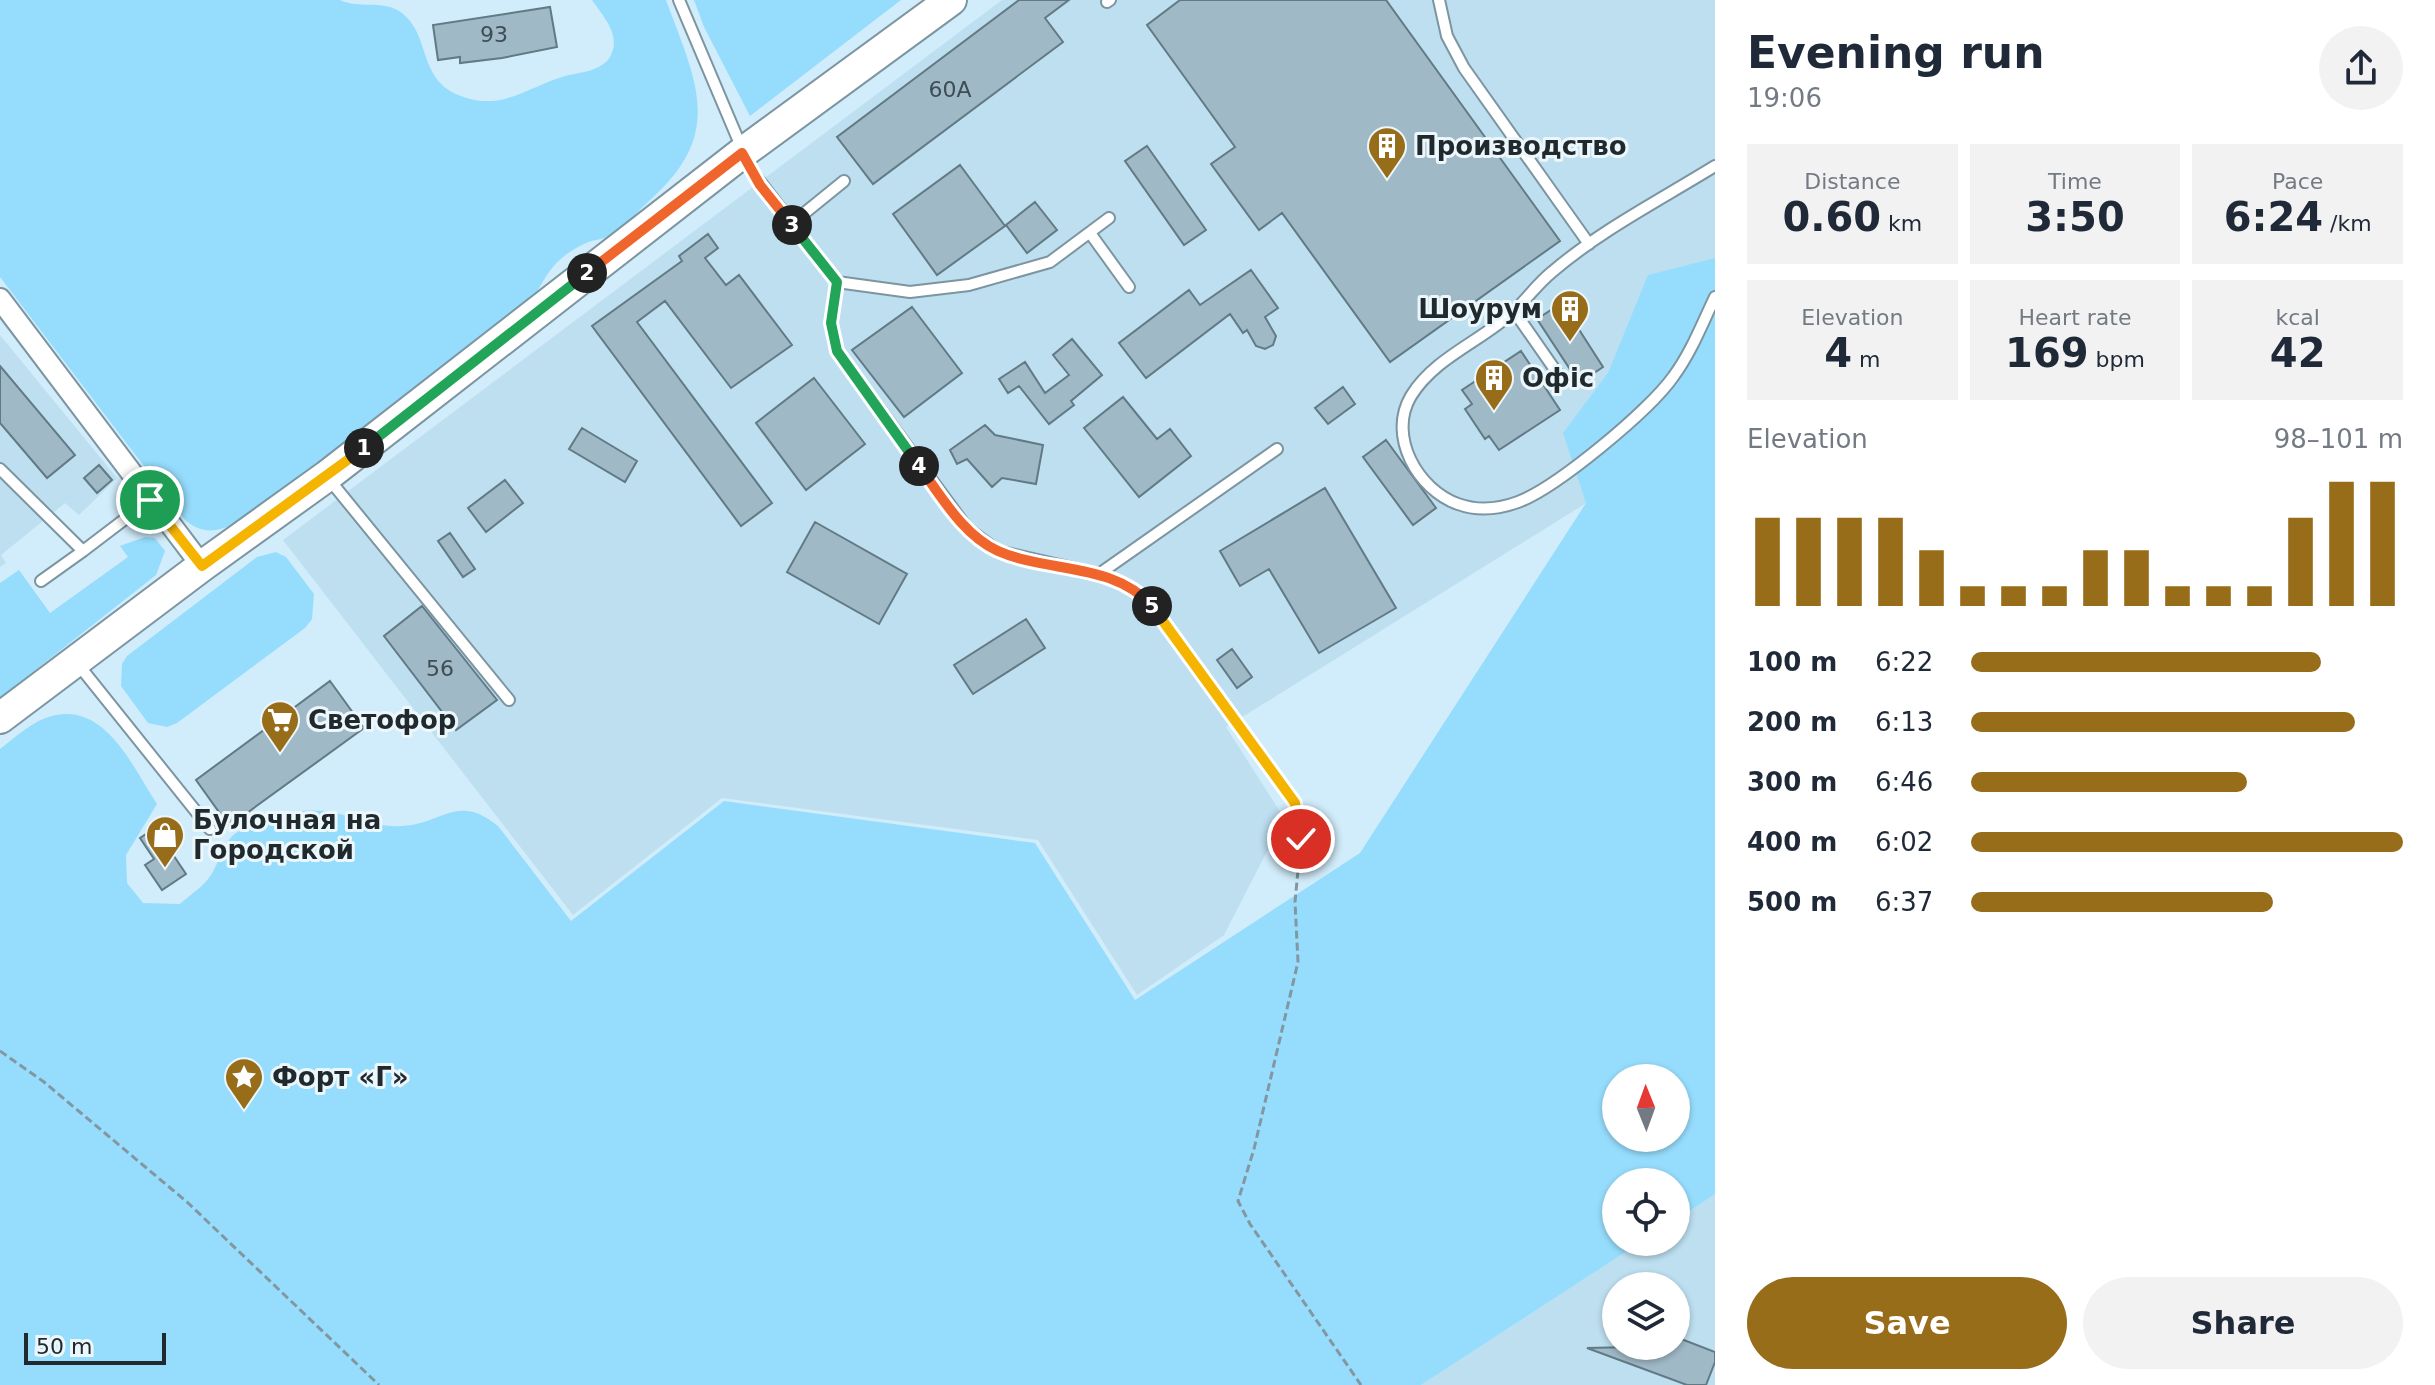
<!DOCTYPE html>
<html lang="en">
<head>
<meta charset="utf-8">
<style>
  :root { --surface:#fff; --page:#f2f2f3; --text:#1f2937; --muted:#747a83; --accent:#976d1a }
  body { margin:0; font-family:"DejaVu Sans",sans-serif; background:var(--page); color:var(--text); height:100vh; display:flex; flex-direction:column; font-size:30px; white-space:nowrap }
  * { box-sizing:border-box; margin:0 }
  p { font-size:26px; color:var(--muted) }
  .icon { flex:none; width:44px; height:44px; fill:none; stroke:currentColor; stroke-width:2; stroke-linecap:round; stroke-linejoin:round }
  .map { position:relative; flex:1; overflow:hidden }
  .panel { display:flex; flex-direction:column; background:var(--surface); width:720px }
  .panel>* { flex:none }
  .needle { width:52px; rotate:359deg }
  .controls { position:absolute; left:1602px; top:1064px; display:grid; gap:16px }
  .controls a { display:grid; place-items:center; width:88px; height:88px; border-radius:50%; background:var(--surface); box-shadow:0 2px 6px #0004; font-size:40px }
  .scale { position:absolute; left:24px; bottom:20px; width:142px; box-sizing:border-box; padding-left:8px; border:4px solid #1f292e; border-top:0; font-size:22px; line-height:28px; white-space:nowrap; color:#1f292e; -webkit-text-stroke:6px #ecf7fc; paint-order:stroke }
  .pin { position:absolute; display:grid; place-items:center; width:68px; height:68px; color:#fff; margin:-34px; border:4px solid #fff; border-radius:50%; box-shadow:0 2px 8px #0007 }
  .km { position:absolute; width:40px; height:40px; margin:-20px; border-radius:50%; background:#222; color:#fff; font-size:22px; line-height:40px; text-align:center }
  .round { display:grid; place-items:center; flex:none; width:84px; height:84px; border-radius:42px; background:var(--page) }
  .headline { display:flex; align-items:center; justify-content:space-between; height:136px; padding:0 32px }
  h1 { font-size:44px; font-weight:700; line-height:60px }
  .metrics { display:grid; grid-template-columns:repeat(3,1fr); gap:12px; height:136px; padding:8px 32px }
  .metrics div { display:grid; align-content:center; border-radius:0px; background:var(--page); text-align:center }
  .metrics b { font-size:40px; font-weight:700 }
  .metrics small { font-size:22px; font-weight:400 }
  .metrics p { font-size:22px }
  .chart { height:224px; padding:16px 32px }
  .chart p { display:flex; justify-content:space-between }
  .chart svg { width:100%; height:144px; margin-top:8px; stroke:var(--accent); stroke-width:6 }
  .button { display:flex; gap:16px; margin-top:auto; padding:16px 32px }
  .button a { flex:1; height:92px; border-radius:48px; background:var(--accent); color:#fff; font-size:32px; font-weight:700; line-height:92px; text-align:center }
  .button a+a { background:var(--page); color:var(--text) }
  ul { padding:0 32px; list-style:none; font-size:26px }
  li { display:grid; grid-template-columns:128px 96px 1fr; align-items:center; height:60px }
  li i { height:20px; border-radius:10px; background:var(--accent) }
  main { display:flex; flex:1; min-height:0 }
  .map>svg:first-child { display:block }
</style>
</head>
<body>
<main>
<div class="map">
<svg width="1715" height="1385" viewBox="0 0 1715 1385">
  <rect width="100%" height="100%" fill="#d1ecfa"/>
  <!-- built -->
  <path fill="#bddff0" fill-rule="evenodd" d="M1002,0H1715V423L1226,727L1284,818L1224,935L1137,995L1038,840L722,798L573,915L283,540Z
    M0,335L117,478L79,515L65,503L1,555L6,563L0,567Z
    M1715,1194V1385H1421L1641,1242H1676V1220ZM1616,1286H1676V1346H1616Z"/>
  <!-- green -->
  <path fill="#96ddfd" fill-rule="evenodd" d="M0,0H340C358,9 382,0 399,11C431,32 417,76 456,94C499,113 524,89 562,77C577,72 602,73 611,55C621,35 603,16 592,0H666C696,82 726,133 649,201C637,212 622,230 607,237C600,240 591,240 584,244C558,256 547,272 535,296L239,522C218,532 203,535 185,520L0,277Z
    M694,0H901L750,116L704,27Z
    M1715,258V1194L1676,1220V1182H1616V1242H1641L1421,1385H0V749C16,737 32,721 52,716C106,702 133,768 157,804L126,855L127,883L143,903L180,904C190,895 204,886 211,875C219,863 224,841 236,833C266,815 302,806 336,813C358,818 378,828 402,826C444,823 458,793 498,826L571,921L724,801L1035,843L1135,1000L1360,853L1586,503L1563,433L1608,373L1648,275ZM1616,1078H1676V1138H1616Z
    M145,537L155,538L165,551L156,575L0,698V583L19,570L50,613L128,557L120,546Z
    M276,552L286,557L314,594L312,619L305,628L177,723L167,727L148,723L121,686L122,664L127,656L257,557Z"/>
  <!-- building -->
  <path fill="#9fb9c6" stroke="#617a85" stroke-width="2" d="M1019,0H1069L1045,18L1063,42L873,184L837,137Z
    M1180,0H1386L1560,241L1390,362L1282,213L1259,230L1211,164L1235,147L1147,25Z
    M550,7L557,47L502,58L460,63V57L438,60L433,25Z
    M1147,146L1206,230L1184,245L1125,161Z
    M960,165L1005,226L937,275L893,214Z
    M1035,202L1057,230L1027,253L1006,225Z
    M708,234L718,248L705,258L726,285L739,275L792,345L731,388L665,301L637,322L772,503L741,526L592,326L682,261L679,256Z
    M1251,270L1278,308L1265,317L1276,336L1273,345L1265,349L1256,346L1247,330L1243,333L1230,314L1146,378L1119,343L1189,290L1200,305Z
    M1562,303L1603,367L1579,383L1537,319Z
    M912,307L962,373L904,417L852,350Z
    M1072,339L1102,375L1071,401L1074,405L1049,424L1019,386L1008,393L999,379L1025,362L1045,393L1069,375L1053,355Z
    M1521,351L1560,410L1499,450L1489,436L1485,439L1465,409L1472,404L1462,390Z
    M0,366L75,455L47,478L0,423Z
    M814,378L865,444L806,490L756,423Z
    M1343,387L1355,404L1328,424L1315,408Z
    M1123,397L1157,439L1170,429L1191,456L1139,497L1084,428Z
    M985,425L995,435L1043,445L1036,484L1002,478L992,487L967,459L957,464L950,450Z
    M582,428L637,461L625,482L569,449Z
    M1386,440L1436,508L1413,525L1363,457Z
    M99,465L112,480L97,493L84,478Z
    M505,480L523,503L486,532L468,508Z
    M1325,488L1396,608L1319,653L1269,569L1240,586L1220,551Z
    M815,522L907,574L879,624L787,572Z
    M450,533L475,569L463,577L438,541Z
    M422,606L497,700L456,730L384,636Z
    M1026,619L1045,648L973,694L954,665Z
    M1232,649L1252,677L1237,688L1217,660Z
    M330,681L364,728L229,826L196,780Z
    M155,828L186,874L162,890L145,865L154,859L140,838Z
    M1676,1337L1715,1352V1362L1706,1385H1687L1587,1348L1676,1346Z"/>
  <g fill="none" stroke-linecap="round" stroke-linejoin="round">
    <defs>
      <path id="service" d="M679,0L751,170L837,282L831,323L837,351L967,528L998,551L1099,574L1134,590L1159,615L1221,702
        M1439,0L1447,36L1464,68L1589,244
        M1107,2L1110,0
        M1715,166C1660,200 1601,230 1552,272C1537,284 1527,299 1514,311C1482,341 1435,357 1411,396C1387,436 1418,490 1458,504C1477,511 1499,509 1518,502C1556,488 1649,411 1673,377C1691,353 1702,324 1715,297
        M791,224L844,181
        M1090,233L1129,287
        M837,282L910,292L969,285L1050,262L1109,218
        M1514,311L1560,377
        M0,469L83,551L150,500
        M328,478L509,700
        M1099,574L1277,449
        M41,581L83,551
        M77,663L210,829"/>
      <path id="minor" d="M0,299L202,566"/>
      <path id="secondary" d="M0,718L202,566L327,476L742,153L951,0"/>
    </defs>
    <!-- service casing -->
    <use href="#service" stroke="#7c95a1" stroke-width="14"/>
    <!-- minor casing -->
    <use href="#minor" stroke="#7c95a1" stroke-width="24"/>
    <!-- secondary casing -->
    <use href="#secondary" stroke="#7c95a1" stroke-width="34"/>
    <!-- path -->
    <path stroke="#8397a1" stroke-width="3" stroke-dasharray="8 4" stroke-linecap="butt" d="M1229,713L1295,803L1301,839L1295,902L1298,962L1254,1149L1238,1201L1250,1224L1361,1385
      M0,1051L44,1082L187,1202L379,1385"/>
    <!-- service -->
    <use href="#service" stroke="#fff" stroke-width="10"/>
    <!-- minor -->
    <use href="#minor" stroke="#fff" stroke-width="20"/>
    <!-- secondary -->
    <use href="#secondary" stroke="#fff" stroke-width="30"/>
  </g>
  <g fill="none" stroke-linecap="round" stroke-linejoin="round">
    <defs>
      <path id="split-1" d="M150,500L202,566L364,448"/>
      <path id="split-2" d="M364,448L587,273"/>
      <path id="split-3" d="M587,273L742,153L760,185L792,225"/>
      <path id="split-4" d="M792,225L837,282L831,323L837,351L919,466"/>
      <path id="split-5" d="M919,466C941,496 963,535 998,551C1048,573 1113,562 1152,606"/>
      <path id="split-6" d="M1152,606L1295,803L1301,839"/>
    </defs>
    <!-- split-1 casing -->
    <use href="#split-1" stroke="#fff" stroke-width="16"/>
    <!-- split-2 casing -->
    <use href="#split-2" stroke="#fff" stroke-width="16"/>
    <!-- split-3 casing -->
    <use href="#split-3" stroke="#fff" stroke-width="16"/>
    <!-- split-4 casing -->
    <use href="#split-4" stroke="#fff" stroke-width="16"/>
    <!-- split-5 casing -->
    <use href="#split-5" stroke="#fff" stroke-width="16"/>
    <!-- split-6 casing -->
    <use href="#split-6" stroke="#fff" stroke-width="16"/>
    <!-- split-1 -->
    <use href="#split-1" stroke="#f5b400" stroke-width="10"/>
    <!-- split-2 -->
    <use href="#split-2" stroke="#22a559" stroke-width="10"/>
    <!-- split-3 -->
    <use href="#split-3" stroke="#f0652b" stroke-width="10"/>
    <!-- split-4 -->
    <use href="#split-4" stroke="#22a559" stroke-width="10"/>
    <!-- split-5 -->
    <use href="#split-5" stroke="#f0652b" stroke-width="10"/>
    <!-- split-6 -->
    <use href="#split-6" stroke="#f5b400" stroke-width="10"/>
  </g>
  <!-- icons -->
  <defs>
    <symbol id="building-pin" viewBox="-11 -11 22 30"><path d="M0 17L-7.5 6A9.5 9.5 0 1 1 7.5 6Z" fill="#976d1a" stroke="#ecf7fc"/><path d="M-4-6H4V6H1V3H-1V6H-4ZM-2.5-4.3h1.7v1.8h-1.7ZM.8-4.3h1.7v1.8H.8ZM-2.5-1h1.7V.8h-1.7ZM.8-1h1.7V.8H.8Z" fill="#fff"/></symbol>
    <symbol id="supermarket-pin" viewBox="-11 -11 22 30"><path d="M0 17L-7.5 6A9.5 9.5 0 1 1 7.5 6Z" fill="#976d1a" stroke="#ecf7fc"/><path d="M-6-5.5h2.5l.6 2H6L4.5 2H-2.5L-4.4-4H-6ZM-1.5 3.2a1.3 1.3 0 1 0 .1 0ZM3 3.2a1.3 1.3 0 1 0 .1 0Z" fill="#fff"/></symbol>
    <symbol id="shop-pin" viewBox="-11 -11 22 30"><path d="M0 17L-7.5 6A9.5 9.5 0 1 1 7.5 6Z" fill="#976d1a" stroke="#ecf7fc"/><path d="M-5-2.5h2.3a2.7 3.5 0 0 1 5.4 0H5L5.5 6h-11ZM-1.5-2.5h3a1.5 2.3 0 0 0-3 0Z" fill="#fff"/></symbol>
    <symbol id="sight-pin" viewBox="-11 -11 22 30"><path d="M0 17L-7.5 6A9.5 9.5 0 1 1 7.5 6Z" fill="#976d1a" stroke="#ecf7fc"/><path d="M0-6L1.8-2.2L6-1.7L2.9 1.2L3.7 5.4L0 3.3L-3.7 5.4L-2.9 1.2L-6-1.7L-1.8-2.2Z" fill="#fff"/></symbol>
  </defs>
  <g fill-rule="evenodd">
    <use href="#building-pin" x="1365" y="124" width="44" height="60"/>
    <use href="#building-pin" x="1548" y="287" width="44" height="60"/>
    <use href="#building-pin" x="1472" y="356" width="44" height="60"/>
    <use href="#supermarket-pin" x="258" y="698" width="44" height="60"/>
    <use href="#shop-pin" x="143" y="813" width="44" height="60"/>
    <use href="#sight-pin" x="222" y="1055" width="44" height="60"/>
  </g>
  <g text-anchor="middle" dominant-baseline="central" stroke-width="6" stroke-linejoin="round" paint-order="stroke">
    <!-- number labels -->
    <g font-size="22" fill="#3f4d54">
      <text x="494" y="34">93</text>
      <text x="950" y="89">60А</text>
      <text x="440" y="668">56</text>
    </g>
    <!-- poi labels -->
    <g font-size="26" font-weight="bold" fill="#1f292e" stroke="#ecf7fc" text-anchor="start">
      <text x="1415" y="146">Производство</text>
      <text x="1542" y="309" text-anchor="end">Шоурум</text>
      <text x="1522" y="378">Офіс</text>
      <text x="308" y="720">Светофор</text>
      <text x="193" y="820">Булочная на<tspan x="193" dy="30">Городской</tspan></text>
      <text x="272" y="1077">Форт «Г»</text>
    </g>
  </g>
</svg>
<div class="controls">
<a><svg class="needle" viewBox="-14 -14 28 28"><path d="M0-13l5 13h-10z" fill="#e53935"/><path d="M0 13l5-13h-10z" fill="#747a83"/></svg></a>
<a><svg class="icon" aria-label="locate" viewBox="0 0 24 24"><circle cx="12" cy="12" r="6"/><path d="M12 2v4M12 18v4M2 12h4M18 12h4"/></svg></a>
<a><svg class="icon" aria-label="layers" viewBox="0 0 24 24"><path d="M12 4l9 5-9 5-9-5zM3 14l9 5 9-5"/></svg></a>
</div>
<div class="scale">50 m</div>
<div class="pin" style="left:150px;top:500px;background:#1e9e55"><svg class="icon" aria-label="arrive" viewBox="0 0 24 24"><path d="M6 21V4h12l-3 4 3 4H6"/></svg></div>
<div class="pin" style="left:1301px;top:839px;background:#d93025"><svg class="icon" aria-label="check" viewBox="0 0 24 24"><path d="M5 12l5 5 9-10"/></svg></div>
<b class="km" style="left:364px;top:448px">1</b>
<b class="km" style="left:587px;top:273px">2</b>
<b class="km" style="left:792px;top:225px">3</b>
<b class="km" style="left:919px;top:466px">4</b>
<b class="km" style="left:1152px;top:606px">5</b>
</div>
<section class="panel">
<div class="headline"><div><h1>Evening run</h1><p>19:06</p></div><a class="round"><svg class="icon" aria-label="share" viewBox="0 0 24 24"><path d="M12 15V3M7 8l5-5 5 5M5 13v7h14v-7"/></svg></a></div>
<div class="metrics">
<div><p>Distance</p><b>0.60<small> km</small></b></div>
<div><p>Time</p><b>3:50</b></div>
<div><p>Pace</p><b>6:24<small> /km</small></b></div>
</div>
<div class="metrics">
<div><p>Elevation</p><b>4<small> m</small></b></div>
<div><p>Heart rate</p><b>169<small> bpm</small></b></div>
<div><p>kcal</p><b>42</b></div>
</div>
<div class="chart"><p><span>Elevation</span>98–101 m</p>
<svg viewBox="0 0 160 44" preserveAspectRatio="none"><path d="M5 44V17M15 44V17M25 44V17M35 44V17M45 44V27M55 44V38M65 44V38M75 44V38M85 44V27M95 44V27M105 44V38M115 44V38M125 44V38M135 44V17M145 44V6M155 44V6"/></svg>
</div>
<ul>
<li><b>100 m</b>6:22<i style="width:81%"></i></li>
<li><b>200 m</b>6:13<i style="width:89%"></i></li>
<li><b>300 m</b>6:46<i style="width:64%"></i></li>
<li><b>400 m</b>6:02<i style="width:100%"></i></li>
<li><b>500 m</b>6:37<i style="width:70%"></i></li>
</ul>
<div class="button"><a>Save</a><a>Share</a></div>
</section>
</main>
</body>
</html>
